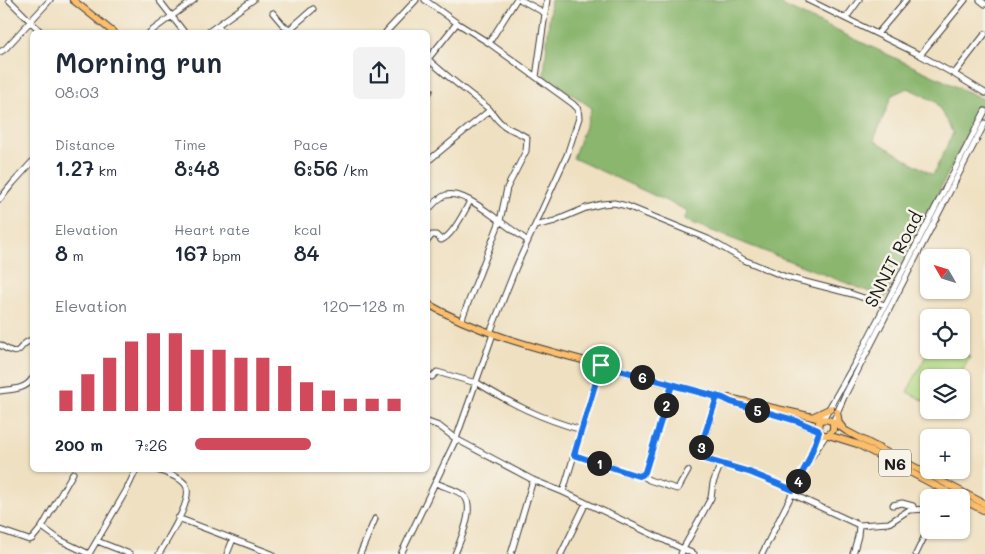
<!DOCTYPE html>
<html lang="en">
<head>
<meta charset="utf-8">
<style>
  :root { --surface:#fff; --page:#f2f2f3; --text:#1f2937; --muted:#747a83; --accent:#d1495b }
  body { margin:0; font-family:Mali,sans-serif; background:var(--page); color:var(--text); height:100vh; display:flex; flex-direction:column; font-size:19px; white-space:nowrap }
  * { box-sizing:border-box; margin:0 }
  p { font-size:16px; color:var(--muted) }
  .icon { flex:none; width:28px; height:28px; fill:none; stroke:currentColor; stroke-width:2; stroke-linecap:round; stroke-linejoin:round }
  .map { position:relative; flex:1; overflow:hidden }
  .panel { position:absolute; left:30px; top:30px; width:400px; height:442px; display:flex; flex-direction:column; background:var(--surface); border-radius:8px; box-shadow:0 1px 4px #0004 }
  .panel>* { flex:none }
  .needle { width:32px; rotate:309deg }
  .tools { position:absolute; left:920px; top:249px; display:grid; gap:10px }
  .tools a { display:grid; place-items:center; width:50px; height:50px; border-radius:8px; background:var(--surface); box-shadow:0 1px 4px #0004; font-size:25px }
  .pin { position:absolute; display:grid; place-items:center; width:42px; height:42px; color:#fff; margin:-21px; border:2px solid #fff; border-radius:50%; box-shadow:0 1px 5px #0007 }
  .km { position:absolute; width:25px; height:25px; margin:-12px; border-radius:50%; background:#222; color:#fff; font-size:14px; line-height:25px; text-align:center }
  .round { display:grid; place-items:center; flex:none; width:52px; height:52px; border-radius:8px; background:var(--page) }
  .overview { display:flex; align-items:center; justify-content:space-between; height:85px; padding:0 25px }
  h1 { font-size:28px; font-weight:600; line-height:38px }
  .stats { display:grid; grid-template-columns:repeat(3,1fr); gap:8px; height:85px; padding:5px 25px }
  .stats div { display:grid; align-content:center }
  .stats b { font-size:21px; font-weight:600 }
  .stats small { font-size:14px; font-weight:400 }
  .stats p { font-size:14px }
  .chart { height:140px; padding:10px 25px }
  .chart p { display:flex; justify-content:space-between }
  .chart svg { width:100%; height:90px; margin-top:5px; stroke:var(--accent); stroke-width:6 }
  ul { padding:0 25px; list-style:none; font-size:16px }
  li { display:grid; grid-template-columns:80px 60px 1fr; align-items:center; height:38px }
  li i { height:12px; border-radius:6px; background:var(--accent) }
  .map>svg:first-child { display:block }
</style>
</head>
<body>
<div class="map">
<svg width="985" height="554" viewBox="0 0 985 554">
  <rect width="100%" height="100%" fill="#f7f3e8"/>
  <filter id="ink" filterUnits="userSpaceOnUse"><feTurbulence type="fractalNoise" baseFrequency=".02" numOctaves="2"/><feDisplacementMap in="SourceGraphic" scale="10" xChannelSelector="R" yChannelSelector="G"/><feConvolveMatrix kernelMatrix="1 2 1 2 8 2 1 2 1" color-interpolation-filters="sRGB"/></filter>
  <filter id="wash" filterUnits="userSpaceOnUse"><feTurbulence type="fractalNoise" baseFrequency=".0096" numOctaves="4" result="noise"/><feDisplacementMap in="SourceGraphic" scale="20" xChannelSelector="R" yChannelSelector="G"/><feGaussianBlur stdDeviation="1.12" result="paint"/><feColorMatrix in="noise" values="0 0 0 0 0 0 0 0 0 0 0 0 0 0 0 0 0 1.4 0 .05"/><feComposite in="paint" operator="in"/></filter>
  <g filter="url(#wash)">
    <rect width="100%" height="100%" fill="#efe0c1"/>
    <!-- green -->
    <path fill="#aed580" stroke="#65784e" d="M929,350H956L970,357L959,377L929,378V403L907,392Z"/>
    <!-- forest -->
    <path fill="#8ab66e" stroke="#536945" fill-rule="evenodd" d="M551,0H771L985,100L885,298L684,220L688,211L573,158L592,108L544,75ZM908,88L936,102L953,133L933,175L874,140L892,95Z"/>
  </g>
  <g filter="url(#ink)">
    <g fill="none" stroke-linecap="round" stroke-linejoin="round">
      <defs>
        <path id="minor" d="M9,0L41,32
          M159,0L184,32
          M425,0L457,23L489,43
          M521,0L545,13
          M808,0L920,55
          M980,0L985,4
          M273,13L284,26L290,29
          M846,18L859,0
          M457,23L428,59C447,77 468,92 488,108C493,113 496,119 501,123C509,131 519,131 527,138L526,151L507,188L500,221L528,241
          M217,26L224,32
          M150,32L194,0
          M208,32L253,0
          M292,32L290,29L313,9
          M386,32L416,0
          M878,33L906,0
          M985,34L954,74L985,93
          M0,52L5,49L50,0
          M954,74L920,55L965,0
          M536,77L547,0
          M428,94L430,91
          M428,161L490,110
          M0,199L13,183L32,162
          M428,210C433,205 439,197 446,195C463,191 487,212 500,221L461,321
          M535,226L555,221L586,208L602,204L614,203L627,206L708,239L744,260L786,277L852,294L885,305
          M428,240L432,235H436L441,240C452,237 465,211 470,201
          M490,333L516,267L567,155L579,118L578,109L573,104L489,43L516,0
          M493,334L456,439L533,480L563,492L683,549L711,498L713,483L721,463
          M0,345C25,361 15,344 32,340
          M428,375L432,377L437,372L476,383
          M476,382C511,404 542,419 582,430
          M0,391C12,389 25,390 32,379
          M717,397L699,455L707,460L749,472L793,490
          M823,419L859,356L985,111
          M833,422L844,397L985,123
          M574,455L638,476L645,472L672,385
          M810,457L819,432
          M157,470C166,473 180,477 185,484C196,497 166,541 159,554
          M642,475L649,480L677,489L679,487L688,471
          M436,483C444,487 459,490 465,497C475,509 460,541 455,554
          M563,492L601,365
          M792,494L859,525L858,536L853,554
          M943,498L946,490
          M893,505L902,503L913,506L914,510
          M178,518L272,554
          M859,525L889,523L909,510L929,509
          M42,527L60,540L89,554
          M0,530L29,540L32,539L42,527L73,473
          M97,541L130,554
          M89,554L126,491L136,470
          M227,554L233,539
          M360,554L375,519
          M401,554L456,439L439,426L428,422
          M511,554L533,480
          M561,554L586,503
          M681,554L683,549L694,554
          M762,554L808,462L826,435
          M916,554L929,527"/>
        <path id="major" d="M73,0L113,32
          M428,304C481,335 541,349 601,365C641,376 682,388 723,398L731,402L797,421L818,430
          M729,398L822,419
          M837,412L839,423L843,428
          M812,417L831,408
          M833,423V430L828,435H823L818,430L819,421C829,415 839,427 848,432L985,504
          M828,435L857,444L959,498
          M961,499L985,511"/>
      </defs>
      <!-- minor casing -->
      <use href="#minor" stroke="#3c3935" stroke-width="7"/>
      <!-- major casing -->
      <use href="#major" stroke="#3c3935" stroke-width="8"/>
      <!-- minor -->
      <use href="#minor" stroke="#fff" stroke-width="5"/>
      <!-- major -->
      <use href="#major" stroke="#fabe6d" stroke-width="6"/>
    </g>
  </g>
  <g fill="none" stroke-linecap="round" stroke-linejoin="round" filter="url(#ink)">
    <defs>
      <path id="route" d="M601,365L574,455L638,476L642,475L645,472L672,385L717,397L699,452L701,458L749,472L793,490L808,462L819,432L818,430L797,421L731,402L723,398L601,365"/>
    </defs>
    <!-- route casing -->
    <use href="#route" stroke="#fff" stroke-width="10"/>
    <!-- route -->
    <use href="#route" stroke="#1a73e8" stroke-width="6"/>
  </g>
  <g text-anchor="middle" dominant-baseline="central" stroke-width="5" stroke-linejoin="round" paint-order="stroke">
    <!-- shield labels -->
    <rect fill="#f7f3e8" stroke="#5e5c59" stroke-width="1" x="879" y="449.5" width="32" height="27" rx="4"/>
    <g font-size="16" font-weight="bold" fill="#1c1c1c">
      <text x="895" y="463">N6</text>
    </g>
    <!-- street labels -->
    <g font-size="18" fill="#1c1c1c" stroke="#f7f3e8">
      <text transform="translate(893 259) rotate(-63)">SNNIT Road</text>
    </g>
  </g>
</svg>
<div class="tools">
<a><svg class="needle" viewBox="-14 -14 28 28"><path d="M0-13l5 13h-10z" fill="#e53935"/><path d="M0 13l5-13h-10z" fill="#747a83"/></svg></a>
<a><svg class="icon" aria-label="locate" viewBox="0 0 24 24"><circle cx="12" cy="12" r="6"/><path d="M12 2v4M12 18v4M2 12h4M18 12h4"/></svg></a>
<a><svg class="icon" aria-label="layers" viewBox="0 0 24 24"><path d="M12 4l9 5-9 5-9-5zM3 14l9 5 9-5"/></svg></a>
<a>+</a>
<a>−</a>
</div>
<div class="pin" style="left:601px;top:365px;background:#1e9e55"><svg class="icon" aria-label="arrive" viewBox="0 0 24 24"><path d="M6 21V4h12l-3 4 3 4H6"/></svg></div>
<b class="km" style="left:599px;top:463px">1</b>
<b class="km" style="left:666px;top:405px">2</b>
<b class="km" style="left:701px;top:447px">3</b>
<b class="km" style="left:798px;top:481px">4</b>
<b class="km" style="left:757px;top:410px">5</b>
<b class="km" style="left:642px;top:377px">6</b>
<section class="panel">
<div class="overview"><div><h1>Morning run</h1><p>08:03</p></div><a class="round"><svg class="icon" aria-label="share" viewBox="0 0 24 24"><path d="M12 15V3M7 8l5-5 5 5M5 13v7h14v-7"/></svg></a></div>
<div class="stats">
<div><p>Distance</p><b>1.27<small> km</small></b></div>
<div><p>Time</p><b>8:48</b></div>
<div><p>Pace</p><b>6:56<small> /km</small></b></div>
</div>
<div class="stats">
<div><p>Elevation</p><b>8<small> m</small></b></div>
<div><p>Heart rate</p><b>167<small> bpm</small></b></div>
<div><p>kcal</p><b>84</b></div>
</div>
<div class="chart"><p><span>Elevation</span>120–128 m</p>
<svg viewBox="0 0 160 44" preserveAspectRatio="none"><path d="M5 44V34M15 44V26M25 44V18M35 44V10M45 44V6M55 44V6M65 44V14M75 44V14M85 44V18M95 44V18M105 44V22M115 44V30M125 44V34M135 44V38M145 44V38M155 44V38"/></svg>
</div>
<ul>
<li><b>200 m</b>7:26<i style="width:55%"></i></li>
</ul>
</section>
</div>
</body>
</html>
